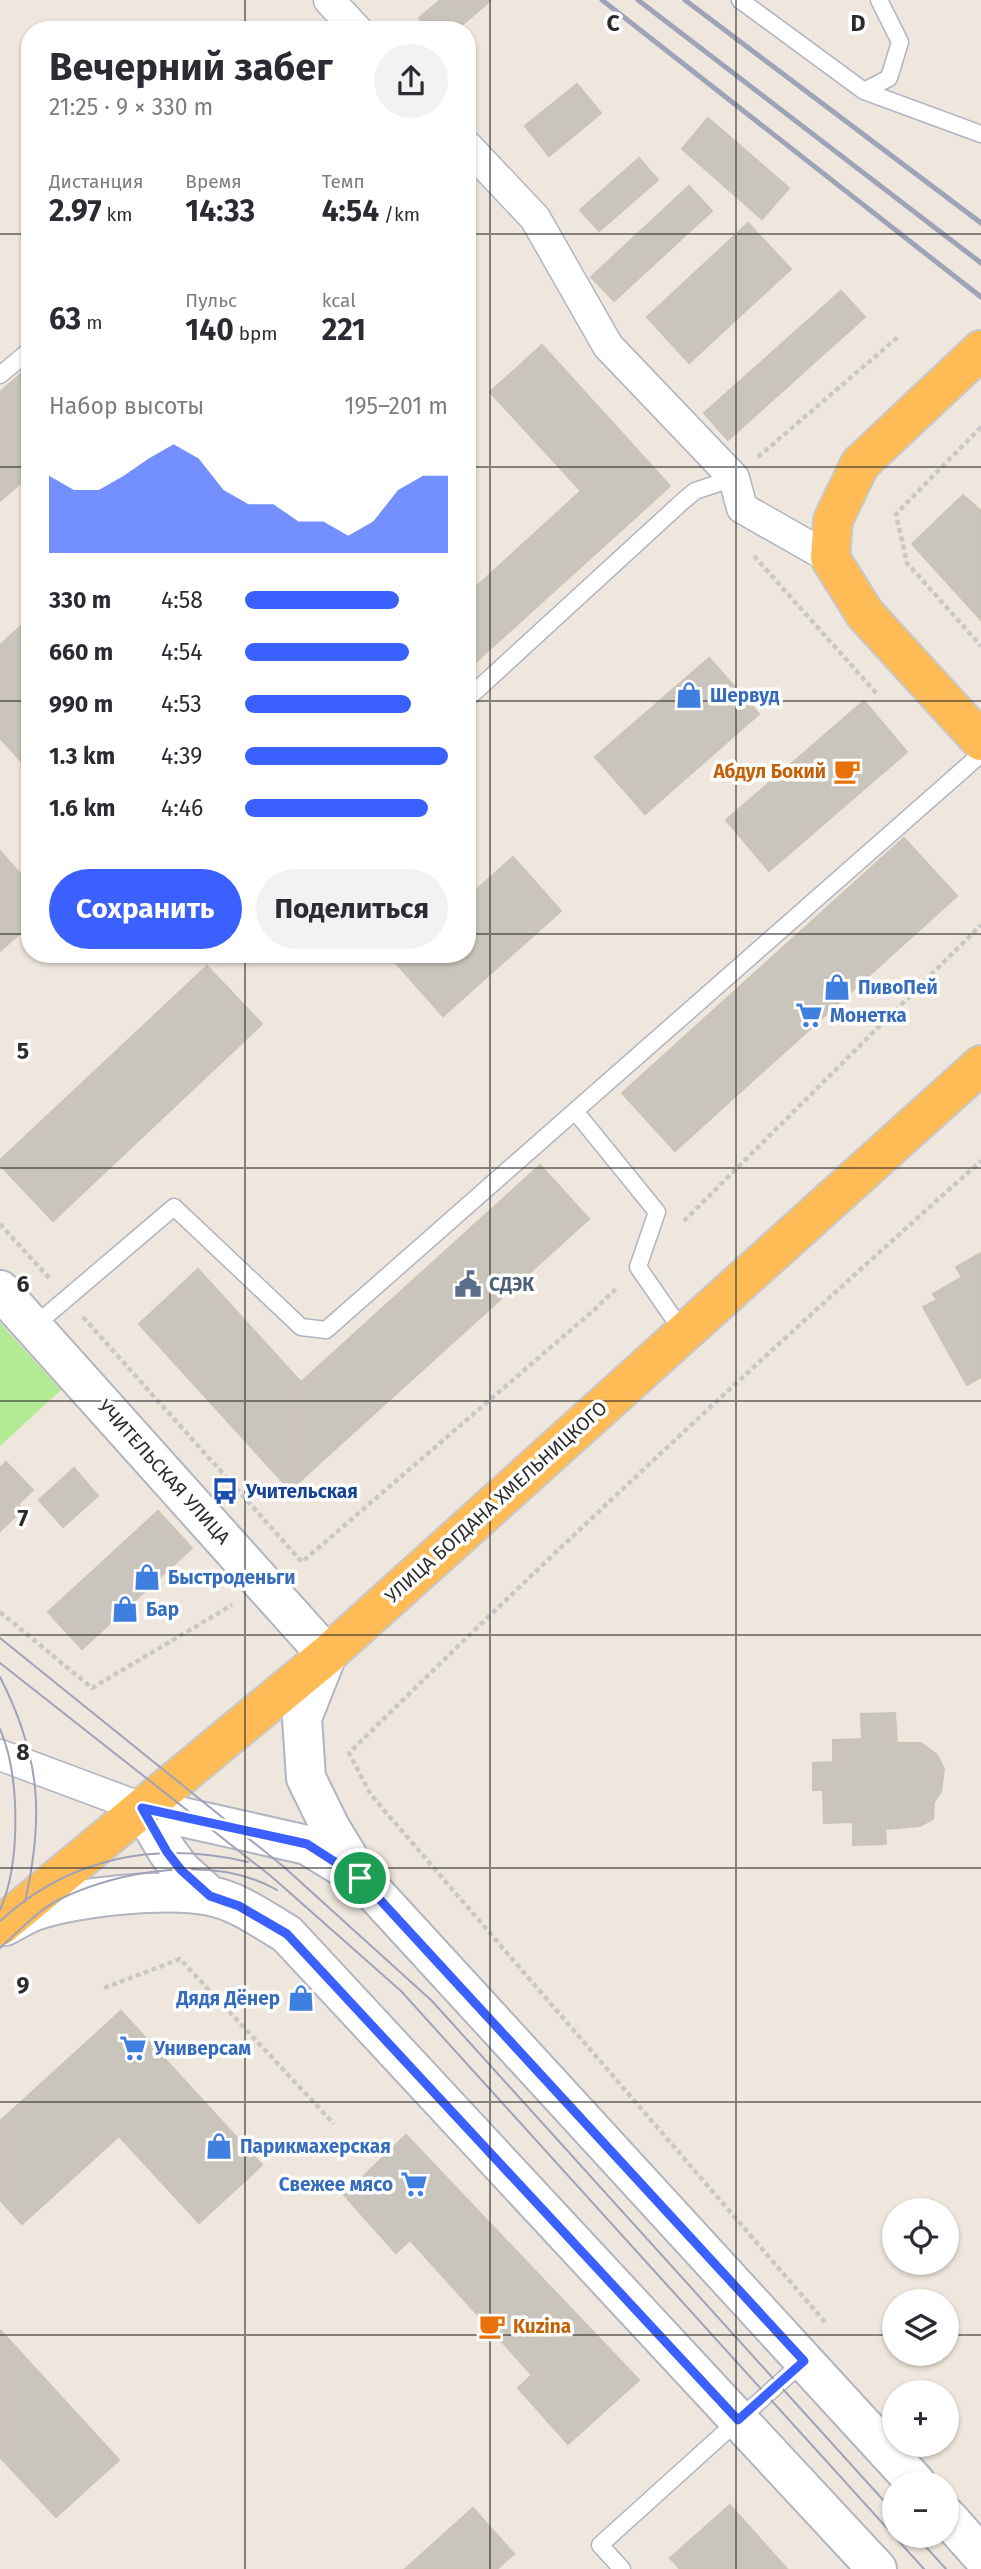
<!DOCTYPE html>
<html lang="ru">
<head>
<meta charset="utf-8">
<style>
  :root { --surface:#fff; --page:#f2f2f3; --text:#2b2b33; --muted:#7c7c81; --accent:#3a60ff }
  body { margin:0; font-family:"Fira Sans",sans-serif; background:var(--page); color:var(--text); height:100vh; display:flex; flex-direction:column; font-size:26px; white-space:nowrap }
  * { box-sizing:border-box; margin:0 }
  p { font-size:23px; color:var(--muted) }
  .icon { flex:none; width:38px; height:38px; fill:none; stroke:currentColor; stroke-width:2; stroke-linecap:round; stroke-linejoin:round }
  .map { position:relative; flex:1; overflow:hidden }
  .details { position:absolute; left:21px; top:21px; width:455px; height:942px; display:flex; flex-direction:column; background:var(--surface); border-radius:28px; box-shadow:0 2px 5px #0004 }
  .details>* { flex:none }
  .fabs { position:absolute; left:882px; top:2198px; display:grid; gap:14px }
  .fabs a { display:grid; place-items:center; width:77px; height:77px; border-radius:50%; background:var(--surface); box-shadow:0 2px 5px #0004; font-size:35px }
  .pin { position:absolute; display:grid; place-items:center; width:60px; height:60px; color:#fff; margin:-30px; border:4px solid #fff; border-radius:50%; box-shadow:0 2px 7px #0007 }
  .round { display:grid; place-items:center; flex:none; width:74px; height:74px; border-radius:37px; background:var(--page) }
  .overview { display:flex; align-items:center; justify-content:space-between; height:119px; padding:0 28px }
  h1 { font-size:38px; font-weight:700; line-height:52px }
  .metrics { display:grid; grid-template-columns:repeat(3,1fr); gap:10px; height:119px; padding:7px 28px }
  .metrics div { display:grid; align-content:center }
  .metrics b { font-size:30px; font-weight:700 }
  .metrics small { font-size:19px; font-weight:400 }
  .metrics p { font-size:19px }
  .chart { height:196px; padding:14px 28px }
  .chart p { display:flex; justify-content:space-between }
  .chart svg { width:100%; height:126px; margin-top:7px; fill:var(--accent); opacity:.7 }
  .primary-button { display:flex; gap:14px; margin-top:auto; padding:14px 28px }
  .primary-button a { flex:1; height:80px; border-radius:42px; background:var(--accent); color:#fff; font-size:28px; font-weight:700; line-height:80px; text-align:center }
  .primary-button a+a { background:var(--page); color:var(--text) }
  ul { padding:0 28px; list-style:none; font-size:23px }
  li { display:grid; grid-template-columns:112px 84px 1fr; align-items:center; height:52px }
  li i { height:18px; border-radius:9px; background:var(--accent) }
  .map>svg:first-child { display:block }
</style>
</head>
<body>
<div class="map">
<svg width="981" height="2569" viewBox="0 0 981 2569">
  <rect width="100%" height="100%" fill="#efe7dd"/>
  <!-- park -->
  <path fill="#b2eb94" d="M0,1323L61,1390L0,1446Z"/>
  <!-- building -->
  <path fill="#cac5bc" stroke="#cbc4b6" stroke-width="2" d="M440,0H491L456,30H429L419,18Z
    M577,84L601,113L549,156L525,126Z
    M708,118L789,188L762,219L682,149Z
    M639,158L658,180L599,231L580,210Z
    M689,186L712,211L614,301L591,277Z
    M748,223L791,269L689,363L647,317Z
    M841,291L865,317L728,440L704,413Z
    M542,345L670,486L467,670V595L581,491L490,392Z
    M30,366V475L0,501V392Z
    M963,495L981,511V620L912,544Z
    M30,618V771L0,738V645Z
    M709,658L759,714L645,814L595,757Z
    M864,701L907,752L769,871L726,820Z
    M904,838L957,896L675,1151L622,1093Z
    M0,851L30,885V925L0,951Z
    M513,857L561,911L443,1016L395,962L405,954H467V898Z
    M207,966L262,1024L53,1221L0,1165V1160Z
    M540,1165L589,1219L290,1490L301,1382Z
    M981,1253V1377L967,1385L923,1307L937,1300L933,1294L962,1277L956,1267Z
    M198,1269L301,1382L290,1490L139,1324Z
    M6,1462L33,1490L18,1504L23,1509L0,1531V1468Z
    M74,1468L98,1496L63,1527L39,1500Z
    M158,1511L192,1548L82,1649L48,1612Z
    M895,1713L897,1743H921L937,1755L944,1769L941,1792L934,1802L933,1819L920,1826L885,1829L886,1844L853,1845V1822L824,1823L823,1790H813V1763L833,1762V1740L862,1739L861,1714Z
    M121,2011L262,2165L199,2223L119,2136L22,2224L0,2200V2121Z
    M406,2135L639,2380L568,2444L518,2388L532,2375L410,2240L396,2253L344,2195Z
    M0,2330L119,2460L56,2517L0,2457Z
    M730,2505L787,2569H680L670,2558Z
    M473,2508L514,2554L497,2569H405Z"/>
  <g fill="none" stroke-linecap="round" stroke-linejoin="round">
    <defs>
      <path id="service" d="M740,0L864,91L889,78L900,42L879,0
        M864,91L981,134
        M0,375L30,350
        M467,699L683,501L695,491L734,478
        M575,1111L657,1212L638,1267L683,1332
        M33,1327L174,1207L301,1327L326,1330L981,754
        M622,2569L600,2545L804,2361"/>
      <path id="minor" d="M329,0L357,30
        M467,146L535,218L608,346L734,478L742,508L830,558
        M0,1755L142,1808"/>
      <path id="secondary" d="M0,1290L327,1655L302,1718L306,1778L330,1827L356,1870
        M142,1808L307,1845L361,1878L916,2483
        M142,1808L167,1851L181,1870L210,1896
        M5,1926C14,1921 24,1915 34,1911C76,1897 166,1887 210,1896C238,1901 263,1920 287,1934L877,2569
        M947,2517L981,2555"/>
      <path id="trunk" d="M981,350L860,464L833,520L830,558L865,614L981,741
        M0,1926L327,1655L981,1065"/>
    </defs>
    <!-- service casing -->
    <use href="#service" stroke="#b1b4c1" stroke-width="19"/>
    <!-- minor casing -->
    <use href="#minor" stroke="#b1b4c1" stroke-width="33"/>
    <!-- secondary casing -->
    <use href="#secondary" stroke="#b1b4c1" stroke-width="42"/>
    <!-- trunk casing -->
    <use href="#trunk" stroke="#c8c8c8" stroke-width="42"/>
    <!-- path -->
    <path stroke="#c8c8c8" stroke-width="4.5" stroke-dasharray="5 3.5" stroke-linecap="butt" d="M981,427L896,514L907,563L981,646
      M758,457L898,337
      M754,556L877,694
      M684,1221L981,925
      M0,1224L50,1279
      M83,1317L302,1562L594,1310L618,1287
      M0,1612L92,1688L232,1605
      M104,1988L180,1959L334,2124
      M825,2322L371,1795L349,1753C554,1550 766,1353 981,1161"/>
    <!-- service -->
    <use href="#service" stroke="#fff" stroke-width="16"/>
    <!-- minor -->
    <use href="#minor" stroke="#fff" stroke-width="30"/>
    <!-- secondary -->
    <use href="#secondary" stroke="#fff" stroke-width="38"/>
    <!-- trunk -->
    <use href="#trunk" stroke="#fb5" stroke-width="38"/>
    <!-- tram -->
    <path stroke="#9fa3b8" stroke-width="2" d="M0,1638L284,1867L432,2001L894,2512
      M0,1663L272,1877L401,1991L924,2569
      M0,1677C41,1757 44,1817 25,1902
      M0,1729C20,1775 21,1863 0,1910
      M0,1921C71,1856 157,1841 248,1862
      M0,1948C18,1932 36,1912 58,1900C120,1870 215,1854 277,1890
      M916,2536L946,2569"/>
    <!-- rail -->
    <path stroke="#9fa3b8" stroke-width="5" d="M602,0L981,297
      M638,0L981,263
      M685,0L981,223"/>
  </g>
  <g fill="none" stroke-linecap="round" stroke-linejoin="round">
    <defs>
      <path id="route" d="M142,1808L307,1844L360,1878L804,2361L738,2420L287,1934L239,1906L210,1896L181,1870L167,1852Z"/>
    </defs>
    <!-- route casing -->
    <use href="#route" stroke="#fff" stroke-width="14"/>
    <!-- route -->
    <use href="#route" stroke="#3a60ff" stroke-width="9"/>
  </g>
  <!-- grid -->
  <path fill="none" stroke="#2c2c2c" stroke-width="2" stroke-opacity="0.55" d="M245,0V30M490,0V2569M736,0V2569M0,234H30M467,234H981M0,467H30M467,467H981M0,701H30M467,701H981M0,934H30M467,934H981M245,954V2569M0,1168H981M0,1401H981M0,1635H981M0,1868H981M0,2102H981M0,2335H894M947,2335H981"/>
  <!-- icons -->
  <defs>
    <symbol id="shop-bare" viewBox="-9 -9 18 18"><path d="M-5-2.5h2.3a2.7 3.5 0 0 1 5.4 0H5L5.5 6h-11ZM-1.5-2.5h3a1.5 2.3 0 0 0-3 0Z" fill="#3f7fe0" stroke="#fff" stroke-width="2.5" paint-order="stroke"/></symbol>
    <symbol id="cafe-bare" viewBox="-9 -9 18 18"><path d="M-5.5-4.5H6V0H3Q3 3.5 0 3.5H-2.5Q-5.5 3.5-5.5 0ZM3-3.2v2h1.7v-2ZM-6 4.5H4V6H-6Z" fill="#e8710a" stroke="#fff" stroke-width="2.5" paint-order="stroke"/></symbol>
    <symbol id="supermarket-bare" viewBox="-9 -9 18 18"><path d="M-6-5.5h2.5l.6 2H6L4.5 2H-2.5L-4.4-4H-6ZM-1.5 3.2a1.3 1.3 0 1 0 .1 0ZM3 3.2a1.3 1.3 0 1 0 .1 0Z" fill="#3f7fe0" stroke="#fff" stroke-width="2.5" paint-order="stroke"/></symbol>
    <symbol id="civic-bare" viewBox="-9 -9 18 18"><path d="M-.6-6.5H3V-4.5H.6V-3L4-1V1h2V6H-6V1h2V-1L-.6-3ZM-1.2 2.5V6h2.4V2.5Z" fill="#5c6f8a" stroke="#fff" stroke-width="2.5" paint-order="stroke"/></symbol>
    <symbol id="bus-bare" viewBox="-9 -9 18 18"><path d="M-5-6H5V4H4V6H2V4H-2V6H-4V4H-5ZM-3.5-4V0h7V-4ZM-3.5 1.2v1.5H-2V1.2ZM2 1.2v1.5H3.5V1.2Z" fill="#1a4fb4" stroke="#fff" stroke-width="2.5" paint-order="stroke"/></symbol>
  </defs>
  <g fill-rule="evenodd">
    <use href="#shop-bare" x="670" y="676" width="38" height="38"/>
    <use href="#cafe-bare" x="828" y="752" width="38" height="38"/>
    <use href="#shop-bare" x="818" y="968" width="38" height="38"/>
    <use href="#supermarket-bare" x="790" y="996" width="38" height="38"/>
    <use href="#civic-bare" x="449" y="1265" width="38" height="38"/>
    <use href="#bus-bare" x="206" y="1472" width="38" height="38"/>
    <use href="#shop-bare" x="128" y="1558" width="38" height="38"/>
    <use href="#shop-bare" x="106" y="1590" width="38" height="38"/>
    <use href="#shop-bare" x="282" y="1979" width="38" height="38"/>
    <use href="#supermarket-bare" x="114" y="2029" width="38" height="38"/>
    <use href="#shop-bare" x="200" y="2127" width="38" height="38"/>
    <use href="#supermarket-bare" x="395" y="2165" width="38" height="38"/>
    <use href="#cafe-bare" x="473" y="2307" width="38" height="38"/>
  </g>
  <g text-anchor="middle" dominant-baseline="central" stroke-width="7" stroke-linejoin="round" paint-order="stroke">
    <!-- shop labels -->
    <g font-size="19" font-weight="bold" fill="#366cbe" stroke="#fff" text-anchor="start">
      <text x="710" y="695">Шервуд</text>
      <text x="858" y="987">ПивоПей</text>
      <text x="830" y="1015">Монетка</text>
      <text x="168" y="1577">Быстроденьги</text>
      <text x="146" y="1609">Бар</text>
      <text x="280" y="1998" text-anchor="end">Дядя Дёнер</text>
      <text x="154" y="2048">Универсам</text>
      <text x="240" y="2146">Парикмахерская</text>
      <text x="393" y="2184" text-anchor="end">Свежее мясо</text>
    </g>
    <!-- food labels -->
    <g font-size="19" font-weight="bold" fill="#c56008" stroke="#fff" text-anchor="end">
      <text x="826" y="771">Абдул Бокий</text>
      <text x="513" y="2326" text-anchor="start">Kuzina</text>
    </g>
    <!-- service labels -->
    <g font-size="19" font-weight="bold" fill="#4e5e75" stroke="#fff" text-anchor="start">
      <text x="489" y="1284">СДЭК</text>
    </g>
    <!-- street labels -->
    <g font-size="19" fill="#2c2c2c" stroke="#fff">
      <text transform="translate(164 1472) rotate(48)">УЧИТЕЛЬСКАЯ УЛИЦА</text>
      <text transform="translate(496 1502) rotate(-42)">УЛИЦА БОГДАНА ХМЕЛЬНИЦКОГО</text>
    </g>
    <!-- transit labels -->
    <g font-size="19" font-weight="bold" fill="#164399" stroke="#fff" text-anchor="start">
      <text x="246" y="1491">Учительская</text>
    </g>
  </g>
  <g font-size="23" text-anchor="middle" font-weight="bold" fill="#2c2c2c" stroke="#fff" stroke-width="7" stroke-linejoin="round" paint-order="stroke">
    <text x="613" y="31">C</text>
    <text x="858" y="31">D</text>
    <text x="23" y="1059">5</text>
    <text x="23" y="1292">6</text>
    <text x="23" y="1526">7</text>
    <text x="23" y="1760">8</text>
    <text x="23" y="1993">9</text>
  </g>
</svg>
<div class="fabs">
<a><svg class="icon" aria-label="locate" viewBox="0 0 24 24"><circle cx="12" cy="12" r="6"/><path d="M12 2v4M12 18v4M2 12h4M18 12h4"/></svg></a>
<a><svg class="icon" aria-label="layers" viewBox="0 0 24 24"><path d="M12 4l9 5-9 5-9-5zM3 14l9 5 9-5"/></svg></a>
<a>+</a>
<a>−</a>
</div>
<div class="pin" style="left:360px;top:1878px;background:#1e9e55"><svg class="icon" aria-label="arrive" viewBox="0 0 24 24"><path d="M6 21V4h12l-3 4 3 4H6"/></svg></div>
<section class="details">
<div class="overview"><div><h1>Вечерний забег</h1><p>21:25 · 9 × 330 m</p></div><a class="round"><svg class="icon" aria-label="share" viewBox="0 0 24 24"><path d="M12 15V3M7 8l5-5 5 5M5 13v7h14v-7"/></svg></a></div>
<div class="metrics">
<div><p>Дистанция</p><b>2.97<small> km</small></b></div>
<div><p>Время</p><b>14:33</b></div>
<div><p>Темп</p><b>4:54<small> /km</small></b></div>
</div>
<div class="metrics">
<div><b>63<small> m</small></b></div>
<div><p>Пульс</p><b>140<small> bpm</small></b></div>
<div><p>kcal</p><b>221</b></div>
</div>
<div class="chart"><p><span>Набор высоты</span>195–201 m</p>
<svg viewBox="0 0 160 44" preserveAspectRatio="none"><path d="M0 44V17L10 22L20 22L30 17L40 11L50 6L60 11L70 22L80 27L90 27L100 33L110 33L120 38L130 33L140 22L150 17L160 17V44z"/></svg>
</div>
<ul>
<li><b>330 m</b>4:58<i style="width:76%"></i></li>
<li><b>660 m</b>4:54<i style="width:81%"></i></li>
<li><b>990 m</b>4:53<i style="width:82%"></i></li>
<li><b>1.3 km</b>4:39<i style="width:100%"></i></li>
<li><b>1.6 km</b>4:46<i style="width:90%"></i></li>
</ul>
<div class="primary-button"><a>Сохранить</a><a>Поделиться</a></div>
</section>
</div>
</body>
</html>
